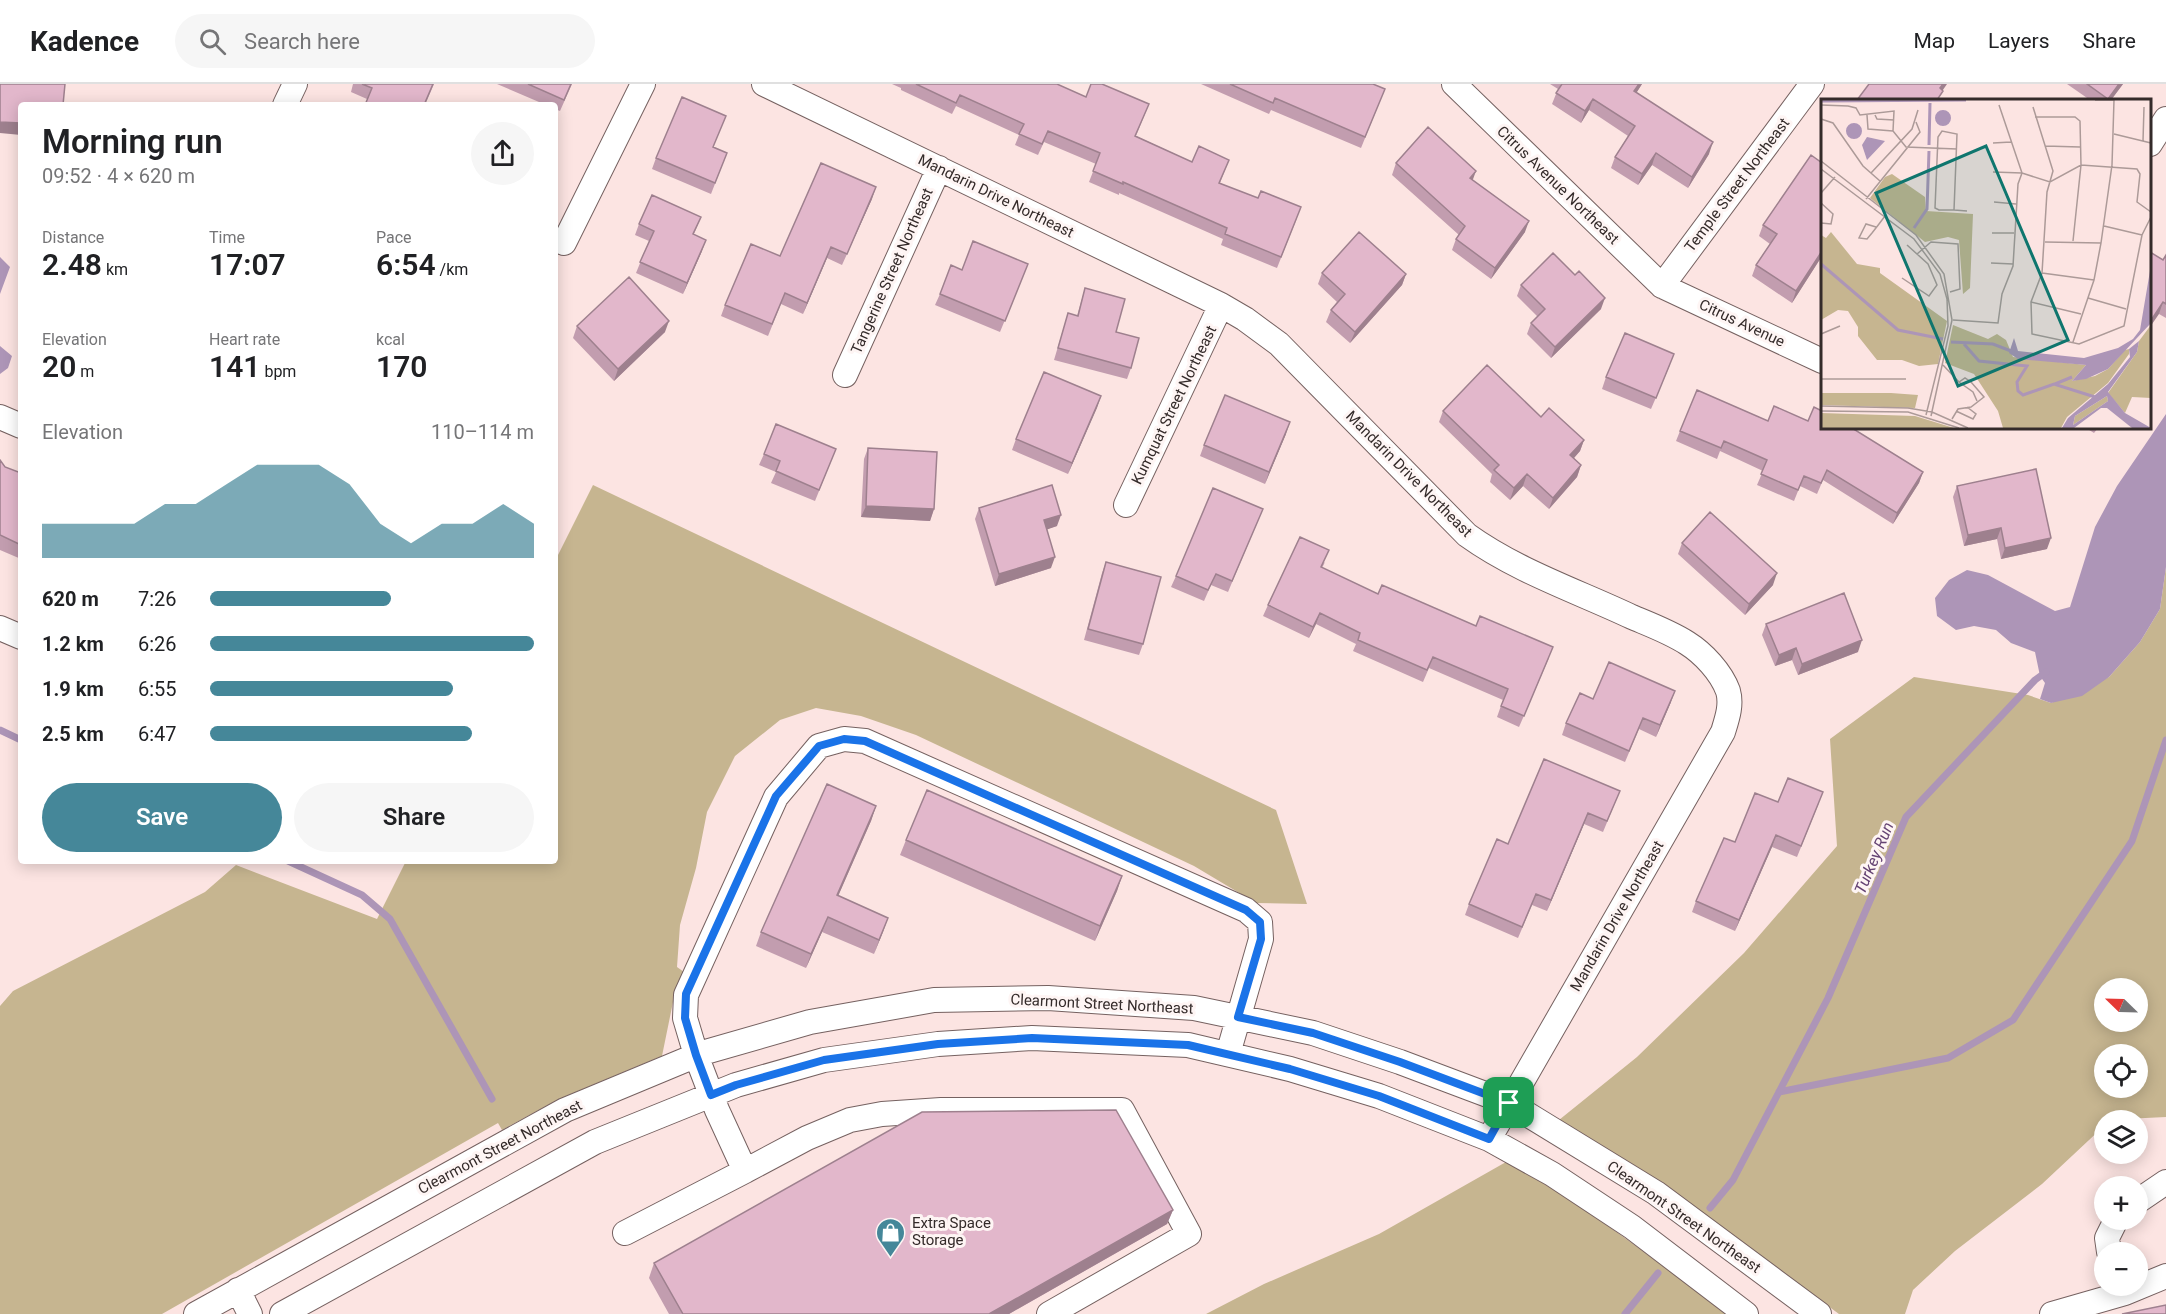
<!DOCTYPE html>
<html lang="en">
<head>
<meta charset="utf-8">
<style>
  :root { --surface:#fff; --page:#f6f6f6; --text:#202124; --muted:#757577; --line:#e0e0e0; --accent:#458799 }
  body { margin:0; font-family:Roboto,sans-serif; background:var(--page); color:var(--text); height:100vh; display:flex; flex-direction:column; font-size:22px; white-space:nowrap }
  * { box-sizing:border-box; margin:0 }
  p { font-size:20px; color:var(--muted) }
  .icon { flex:none; width:33px; height:33px; fill:none; stroke:currentColor; stroke-width:2; stroke-linecap:round; stroke-linejoin:round }
  .map { position:relative; flex:1; overflow:hidden }
  .drawer { position:absolute; left:18px; top:18px; width:540px; height:762px; display:flex; flex-direction:column; background:var(--surface); border-radius:6px; box-shadow:0 3px 15px #0003 }
  .drawer>* { flex:none }
  .needle { width:39px; rotate:293deg }
  .tools { position:absolute; left:2094px; top:894px; display:grid; gap:12px }
  .tools a { display:grid; place-items:center; width:54px; height:54px; border-radius:50%; background:var(--surface); box-shadow:0 3px 15px #0003; font-size:30px }
  .pin { position:absolute; display:grid; place-items:center; width:51px; height:51px; color:#fff; margin:-26px; border-radius:12px; box-shadow:0 3px 9px #0006 }
  .round { display:grid; place-items:center; flex:none; width:63px; height:63px; border-radius:32px; background:var(--page) }
  .overview { display:flex; align-items:center; justify-content:space-between; height:102px; padding:0 24px }
  h1 { font-size:33px; font-weight:600; line-height:45px }
  .figures { display:grid; grid-template-columns:repeat(3,1fr); gap:9px; height:102px; padding:6px 24px }
  .figures div { display:grid; align-content:center }
  .figures b { font-size:30px; font-weight:600 }
  .figures small { font-size:16px; font-weight:400 }
  .figures p { font-size:16px }
  .chart { height:168px; padding:12px 24px }
  .chart p { display:flex; justify-content:space-between }
  .chart svg { width:100%; height:108px; margin-top:6px; fill:var(--accent); opacity:.7 }
  .cta { display:flex; gap:12px; margin-top:auto; padding:12px 24px }
  .cta a { flex:1; height:69px; border-radius:36px; background:var(--accent); color:#fff; font-size:24px; font-weight:600; line-height:69px; text-align:center }
  .cta a+a { background:var(--page); color:var(--text) }
  ul { padding:0 24px; list-style:none; font-size:20px }
  li { display:grid; grid-template-columns:96px 72px 1fr; align-items:center; height:45px }
  li i { height:15px; border-radius:8px; background:var(--accent) }
  header { display:flex; align-items:center; gap:36px; box-sizing:border-box; height:84px; padding:0 30px; background:var(--surface); border-bottom:2px solid var(--line) }
  header strong { font-size:28px }
  nav { display:flex; gap:33px; margin-inline-start:auto; font-size:21px }
  .search { width:420px; height:54px; background:var(--page); display:flex; align-items:center; gap:15px; box-sizing:border-box; padding:0 21px; border-radius:33px; color:var(--muted); font-size:22px }
  .map>svg:first-child { display:block }
</style>
</head>
<body>
<header>
<strong>Kadence</strong>
<div class="search"><svg class="icon" aria-label="search" viewBox="0 0 24 24"><circle cx="10" cy="10" r="6"/><path d="M15 15l6 6"/></svg>Search here</div>
<nav><a>Map</a><a>Layers</a><a>Share</a></nav>
</header>
<div class="map">
<svg width="2166" height="1230" viewBox="0 0 2166 1230">
  <rect width="100%" height="100%" fill="#fce4e2"/>
  <!-- green -->
  <path fill="#c6b590" fill-rule="evenodd" d="M593,401L1276,726L1307,820L1256,819L1194,782L916,651L861,632L816,624L780,636L735,672L707,728L696,784L680,841L677,883L684,888L673,918L662,972L559,1015L502,1046L498,1039L162,1230H0V922L13,907L205,808L236,781L377,835L406,777H555V477Z
    M2166,483V1033L2104,1036V1042L2042,1100L1955,1167L1913,1206L1905,1230H1839L1664,1101L1559,1036L1637,973L1744,869L1837,762L1830,655L1914,593L2028,611L2051,619L2109,593L2140,558L2160,525ZM2104,904H2138V938H2104ZM2104,970H2138V1004H2104Z
    M1506,1078C1585,1120 1655,1176 1726,1230H1206L1264,1200L1379,1150Z"/>
  <!-- water -->
  <path fill="#ad95b7" d="M0,173L10,183L0,210Z
    M0,262L12,272L8,284L0,290Z
    M2166,330V483L2160,525L2140,558L2109,593L2082,612L2051,619L2040,615L2045,599L2040,592L2035,568L2011,559L1996,546L1974,542L1956,546L1937,532L1935,514L1949,496L1967,486L1988,491L2055,527L2070,523L2095,443L2117,402Z"/>
  <g fill="none" stroke-linecap="round" stroke-linejoin="round">
    <!-- stream -->
    <path stroke="#ad95b7" stroke-width="7" d="M0,646L21,656
      M288,777L362,811L390,835L492,1015
      M1779,1008L1948,974L2013,936L2132,757L2166,656
      M1710,1124L1733,1096L1828,914L1906,733L2035,596L2046,588
      M1625,1230L1658,1189"/>
    <defs>
      <path id="minor" d="M764,0L1221,221L1245,235L1279,260L1467,451C1517,487 1577,507 1632,533C1651,541 1670,548 1687,559C1703,569 1721,588 1728,607C1732,621 1727,635 1723,648L1489,1055
        M1454,0L1662,202L1822,277
        M285,21L295,0
        M2150,60L2166,35
        M564,159L643,0
        M1662,202L1812,0
        M845,291L939,84
        M0,333L21,342
        M1126,421L1221,221
        M0,544L21,553
        M745,1087L807,1054L850,1036L882,1030L941,1026H1122L1189,1150L1049,1230
        M2138,1117L2166,1098
        M625,1149L745,1087L717,1026L696,971L685,934L686,911L776,713L819,662L844,655L865,657L1246,826L1260,838L1261,855L1228,970
        M2109,1168L2107,1154L2116,1136
        M238,1206L250,1230
        M2125,1209L2166,1192
        M196,1230L565,1026L702,969L810,938L934,916L1048,914L1194,924L1313,949L1400,978L1509,1019L1656,1109L1819,1230
        M282,1230L595,1058L736,1001L824,976L938,960L1032,954L1188,961L1290,985L1379,1012L1489,1055L1552,1090L1632,1143L1746,1230
        M2052,1230L2125,1209L2122,1202"/>
    </defs>
    <!-- minor casing -->
    <use href="#minor" stroke="#756160" stroke-width="26"/>
    <!-- minor -->
    <use href="#minor" stroke="#fff" stroke-width="24"/>
  </g>
  <!-- wall -->
  <path fill="#c29daf" d="M353,0H434L425,21L367,15L351,8Z
    M497,0H572L560,27L555,25V21H546Z
    M892,0H1057L1086,13L1149,20L1136,52L1192,78L1229,76L1220,99L1297,134L1277,184L1221,161L1223,155L1119,109V111L1089,98L1096,80L1044,58L1038,71L1015,61L1019,51L956,22L952,30L901,6V4Z
    M1201,0H1373L1385,5L1361,64L1271,26L1269,30Z
    M1550,0H1642L1636,9L1709,70L1688,104L1652,81L1638,101L1611,84L1615,73L1628,52L1589,26L1581,39L1552,20L1558,5Z
    M2067,0H2123L2111,16H2090Z
    M726,32L713,63L727,69L711,110L652,85L656,74Z
    M1396,79L1473,96L1525,148L1491,195L1452,166L1456,155L1459,151L1392,91Z
    M872,115L842,181L827,174L803,230L781,220L768,252L721,232L725,221L780,172Z
    M701,133L694,150L702,167L683,210L636,189L649,157L635,151L639,140Z
    M1763,141L1822,172L1792,219L1752,192L1756,181L1770,160L1759,152Z
    M2166,171V234L2159,230L2163,176Z
    M1028,180L1000,248L935,221L940,210L962,186Z
    M1322,189L1406,190L1402,201L1350,259L1326,238L1331,226L1337,218L1318,200Z
    M1575,191L1601,225L1551,274L1527,250L1531,239L1538,233L1517,212L1521,201Z
    M1085,204L1116,248L1131,284L1127,295L1054,276L1068,229L1077,232Z
    M577,242L665,248L614,297L573,254Z
    M1670,281L1651,325L1602,305L1606,293Z
    M1101,312L1068,390L1012,366L1016,355Z
    M1443,327L1541,333L1584,356L1580,367L1574,374L1581,381L1577,393L1549,425L1523,402L1510,416L1490,398L1492,390L1439,338Z
    M1768,337L1923,388L1919,399L1893,440L1823,396L1817,410L1800,402L1794,417L1757,401L1763,387L1720,367L1717,375L1676,357L1680,347Z
    M2086,344H2098L2094,349Z
    M1286,350L1265,400L1200,372L1204,361Z
    M868,364L934,425L930,437L861,433L864,375Z
    M836,365L815,417L771,399L776,388L759,381L764,370Z
    M0,376L5,383L21,389V475L0,466Z
    M1957,402L2047,465L2001,475L1997,455L1964,462L1953,413Z
    M979,424L1057,442L1047,445L1051,484L995,502L975,435Z
    M1263,425L1228,508L1211,501L1204,517L1171,503L1176,492Z
    M1682,459L1773,501L1745,531L1678,470Z
    M1106,478L1143,560L1139,571L1084,556L1102,489Z
    M1325,478L1322,484L1378,510L1476,542L1549,574L1519,643L1497,633L1503,616L1429,584L1423,598L1353,567L1356,560L1316,540L1309,554L1263,532L1268,521Z
    M1766,540L1858,568L1798,591L1792,576L1775,582L1762,551Z
    M1593,615L1671,618L1656,653L1639,645L1625,678L1562,651L1566,639Z
    M1620,707L1603,748L1584,740L1547,827L1532,821L1518,854L1465,831L1469,820L1508,760Z
    M1778,718L1819,719L1797,773L1772,763L1735,847L1692,828L1696,817Z
    M876,722L871,737L838,812L888,834L874,870L822,848L806,884L756,862L761,848Z
    M906,756L1122,792L1117,807L1095,857L900,771Z
    M1173,1126L1167,1140L1009,1230H669L649,1194L654,1179Z"/>
  <!-- shaded-wall -->
  <path fill="#9e808e" d="M1639,0H1642L1630,19L1634,7Z
    M1943,0H1947L1936,16L1940,4Z
    M2119,0H2123L2111,16H2107Z
    M1593,15L1589,26L1581,39L1585,27Z
    M0,38L21,39V51L0,49Z
    M1713,58L1709,70L1688,104L1692,93Z
    M1656,69L1652,81L1638,101L1642,90Z
    M1476,87L1472,98L1470,94Z
    M876,103L872,115L842,181L847,170Z
    M1529,137L1525,148L1491,195L1495,184Z
    M706,156L702,167L683,210L687,199Z
    M831,163L827,174L803,230L807,219Z
    M1822,167V172L1792,219L1796,207Z
    M1406,190L1402,201L1350,259L1355,248Z
    M1605,214L1601,225L1551,274L1555,263Z
    M2163,218L2159,230L2150,243V238Z
    M669,237L665,248L614,297L618,285Z
    M1101,312L1097,324L1068,390L1072,379Z
    M1290,338L1286,350L1265,400L1269,388Z
    M1584,356L1580,367L1566,383L1570,371Z
    M1581,381L1577,393L1549,425L1553,414Z
    M1923,388L1919,399L1893,440L1897,429Z
    M1527,390L1523,402L1510,416L1514,404Z
    M866,422L934,425L930,437L861,433Z
    M1061,431L1057,442L1040,448L1044,436Z
    M2001,444L1997,455L1964,462L1968,451Z
    M2051,454L2047,465L2001,475L2005,464Z
    M1055,473L1051,484L995,502L999,490Z
    M1777,489L1773,501L1745,531L1749,520Z
    M1320,529L1316,540L1309,554L1313,543Z
    M1862,556L1858,568L1798,591L1802,580Z
    M1796,564L1792,576L1775,582L1779,571Z
    M1675,607L1671,618L1656,653L1660,641Z
    M876,722L871,737L832,826L837,811Z
    M1588,729L1584,740L1547,827L1551,816Z
    M1776,751L1772,763L1735,847L1739,836Z
    M1122,792L1117,807L1095,857L1100,842Z
    M828,833L822,848L806,884L811,870Z
    M888,834L883,848L874,870L879,856Z
    M1173,1126L1167,1140L1009,1230H989Z"/>
  <!-- building -->
  <path fill="#e2b7cb" stroke="#9e808e" stroke-width="1.5" d="M0,0H65L63,21H21V39L0,38Z
    M362,0H433L424,21H365L372,4Z
    M528,0H571L564,16Z
    M916,0H1057L1086,13L1091,0H1102L1149,20L1135,52L1192,78L1199,62L1229,76L1219,99L1258,114L1261,107L1301,123L1281,173L1225,150L1227,144L1123,98V100L1093,87L1100,69L1048,47L1042,60L1019,50L1024,40L960,11L956,19Z
    M1230,0H1373L1385,5L1365,53L1275,14L1273,19Z
    M1562,0H1639L1634,7L1713,58L1692,93L1656,69L1642,90L1615,73L1635,42L1593,15L1585,27L1556,9Z
    M1869,0H1943L1940,4L1943,7L1937,16H1857Z
    M2087,0H2119L2108,15Z
    M682,13L726,32L713,63L727,69L715,99L656,74Z
    M1428,43L1476,87L1470,94L1529,137L1495,184L1456,155L1465,142L1396,79Z
    M1811,71L1822,79V167L1796,207L1756,181L1777,150L1763,141Z
    M821,79L876,103L847,170L831,163L807,219L785,209L772,240L725,221L751,160L780,172Z
    M652,111L701,133L693,150L706,156L687,199L640,178L654,147L639,140Z
    M1359,148L1406,190L1355,248L1331,226L1345,210L1322,189Z
    M973,157L1028,180L1005,237L940,210L951,181L962,186Z
    M2150,168L2163,176L2166,171V220L2163,218L2150,238Z
    M1553,169L1575,191L1579,187L1605,214L1555,263L1531,239L1545,225L1521,201Z
    M629,193L669,237L618,285L577,242Z
    M1085,204L1125,215L1116,248L1139,254L1131,284L1058,264L1068,229L1078,232Z
    M1625,249L1674,270L1656,314L1606,293Z
    M1487,281L1541,333L1549,324L1584,356L1570,371L1581,381L1553,414L1527,390L1514,404L1494,386L1499,381L1443,327Z
    M1044,288L1101,312L1072,379L1016,355Z
    M1697,306L1768,337L1774,322L1808,337L1814,323L1822,327V344H1852L1923,388L1897,429L1827,386L1821,399L1804,392L1798,406L1761,390L1767,376L1724,357L1721,364L1680,347Z
    M1225,311L1290,338L1269,388L1204,361Z
    M776,340L836,365L819,406L776,387L780,377L764,370Z
    M868,364L937,368L934,425L866,422Z
    M0,376L5,383L21,389V461L0,451Z
    M2036,385L2051,454L2005,464L2001,444L1968,451L1957,402Z
    M1052,401L1061,431L1044,436L1055,473L999,490L979,424Z
    M1213,404L1263,425L1232,497L1216,490L1208,506L1176,492Z
    M1710,428L1777,489L1749,520L1682,459Z
    M1300,453L1329,466L1321,483L1378,510L1382,501L1476,542L1480,532L1553,563L1524,632L1501,622L1508,605L1433,573L1427,586L1358,556L1360,549L1320,529L1313,543L1268,521Z
    M1106,478L1161,493L1143,560L1088,545Z
    M1844,509L1862,556L1802,580L1796,564L1779,571L1766,540Z
    M1609,578L1675,607L1660,641L1643,634L1629,667L1566,639L1580,609L1593,615Z
    M1544,675L1620,707L1607,737L1588,729L1551,816L1536,810L1522,843L1469,820L1497,755L1508,760Z
    M1788,694L1823,708L1801,762L1776,751L1739,836L1696,817L1724,754L1735,758L1755,709L1778,718Z
    M827,700L876,722L837,811L888,834L879,856L828,833L811,870L761,848Z
    M927,706L1122,792L1100,842L906,756Z
    M1116,1026L1173,1126L989,1230H683L654,1179L922,1028Z
    M2166,1221V1230H2122Z"/>
  <g fill="none" stroke-linecap="round" stroke-linejoin="round">
    <defs>
      <path id="route" d="M844,655L865,657L1246,826L1260,838L1261,855L1238,933L1313,949L1400,978L1509,1019L1489,1055L1379,1012L1290,985L1188,961L1032,954L938,960L824,976L736,1001L711,1011L696,971L685,934L686,910L776,712L819,662Z"/>
    </defs>
    <!-- route casing -->
    <use href="#route" stroke="#fff" stroke-width="12"/>
    <!-- route -->
    <use href="#route" stroke="#1a73e8" stroke-width="8"/>
  </g>
  <!-- icons -->
  <defs>
    <symbol id="shop-pin" viewBox="-11 -11 22 30"><path d="M0 17L-7.5 6A9.5 9.5 0 1 1 7.5 6Z" fill="#458799" stroke="#fef5f4"/><path d="M-5-2.5h2.3a2.7 3.5 0 0 1 5.4 0H5L5.5 6h-11ZM-1.5-2.5h3a1.5 2.3 0 0 0-3 0Z" fill="#fff"/></symbol>
  </defs>
  <g fill-rule="evenodd">
    <use href="#shop-pin" x="874" y="1132" width="33" height="45"/>
  </g>
  <g text-anchor="middle" dominant-baseline="central" stroke-width="6" stroke-linejoin="round" paint-order="stroke">
    <!-- street labels -->
    <g font-size="15" fill="#342b2a" stroke="#fef5f4">
      <text transform="translate(1558 101) rotate(44)">Citrus Avenue Northeast</text>
      <text transform="translate(1737 101) rotate(-53)">Temple Street Northeast</text>
      <text transform="translate(996 112) rotate(26)">Mandarin Drive Northeast</text>
      <text transform="translate(892 187) rotate(-66)">Tangerine Street Northeast</text>
      <text transform="translate(1742 239) rotate(25)">Citrus Avenue</text>
      <text transform="translate(1174 321) rotate(-64)">Kumquat Street Northeast</text>
      <text transform="translate(1409 390) rotate(45)">Mandarin Drive Northeast</text>
      <text transform="translate(1617 832) rotate(-60)">Mandarin Drive Northeast</text>
      <text transform="translate(1102 920) rotate(3)">Clearmont Street Northeast</text>
      <text transform="translate(500 1063) rotate(-28)">Clearmont Street Northeast</text>
      <text transform="translate(1684 1133) rotate(35)">Clearmont Street Northeast</text>
    </g>
    <!-- poi labels -->
    <g font-size="15" fill="#342b2a" stroke="#fef5f4" text-anchor="start">
      <text x="912" y="1139">Extra Space<tspan x="912" dy="17">Storage</tspan></text>
    </g>
    <!-- water labels -->
    <g font-size="16" font-style="italic" fill="#654373" stroke="#fef5f4">
      <text transform="translate(1874 774) rotate(-67)">Turkey Run</text>
    </g>
  </g>
  <!-- overview -->
  <g transform="translate(1821 15)">
    <rect width="330" height="330" fill="#fce4e2"/>
    <path d="M71,75L104,98L105,112L152,115L149,189L142,195L138,141L127,138L104,143L49,99L64,78ZM10,133L36,165L59,169V174L126,222L117,265L98,267L81,261H56L37,237V228L27,212L17,211L0,221V136L5,139ZM132,226L167,240L176,235L185,241L192,258L265,266L251,282L274,277L287,270L304,251L308,250V255L287,284L246,318L240,329H182L177,312L153,275L124,264ZM330,226V299L311,298L304,314L287,294L316,253L318,242ZM0,294H70L97,296L94,309L0,306ZM286,297L287,302L252,326L254,317ZM0,314L94,317L133,329H0Z" fill="#c6b590"/>
    <path d="M114 19a8 8 0 1 1 16 0a8 8 0 1 1-16 0ZM25 32a8 8 0 1 1 16 0a8 8 0 1 1-16 0ZM46,38L64,42L46,61L41,46ZM330,166V224L287,270L265,280L251,282L265,266L197,260L188,254L193,239L197,252L263,259L297,249L312,240L319,231ZM318,242L316,253L287,293L304,314L330,329H311L286,309H280L253,329H241L247,319L287,285L309,258L308,250ZM286,297L287,302L252,326L254,317Z" fill="#ad95b7" fill-rule="evenodd"/>
    <path fill="none" stroke="#ad95b7" stroke-width="3" d="M0,2L145,1M108,46L109,4M93,129L106,110L108,52M0,165L77,231L122,240M130,243L172,245L190,252M143,245L158,262L206,267L196,283L197,292L202,296L233,285L274,298M234,285L251,278"/>
    <path fill="none" stroke="#ac9a98" stroke-width="1.5" d="M274,1H293M0,6L27,7L35,9L39,16L73,12L72,32L85,48L136,50M212,8L232,72L226,93L221,174L210,203L211,235L258,245L303,227L321,136L330,118M46,16L47,30L72,32M54,16L56,20L73,21M214,18H254L259,22L260,66L252,142M0,20L12,24L42,67L59,82M293,35L330,44M322,42L323,8M172,44L190,43M224,47L259,48M0,62L95,136L123,175L131,221L110,317M0,70L93,140L119,175L126,200L127,227L105,316M172,73L201,74L229,83L260,66L316,70L319,75L316,103L330,113M50,74L91,30L97,11M0,94L14,78M45,100L99,33L95,23M173,103L195,105M0,104L12,115L10,125L0,124M133,111L136,35L121,32L117,38L114,109L118,111H133L146,112M283,127L321,136M55,128L45,125L38,139L46,140L51,134L58,125L64,117M171,134H193M224,143L280,144M86,146L96,155L110,143L137,145L139,190L129,193M170,164L192,165M221,174L273,181M81,179L108,197L116,186L107,165L96,155M267,199L305,210M210,203L260,215M132,221L177,224L181,195L192,167L197,85L201,74L178,6M0,235L19,227M252,243L273,181L280,144L291,66L293,1M122,266L138,283L144,279L150,283L163,298L150,308L137,310L131,320M0,280H85M138,283L152,293L156,302M0,307L87,309L111,313L147,329M0,312L87,313L138,329M135,312L152,320L155,315L146,308"/>
    <path fill="#0f766e" fill-opacity="0.15" stroke="#0f766e" stroke-width="3" d="M165,47L247,241L137,287L55,94Z"/>
    <rect width="330" height="330" fill="none" stroke="#342b2a" stroke-width="3"/>
  </g>
</svg>
<div class="tools">
<a><svg class="needle" viewBox="-14 -14 28 28"><path d="M0-13l5 13h-10z" fill="#e53935"/><path d="M0 13l5-13h-10z" fill="#757577"/></svg></a>
<a><svg class="icon" aria-label="locate" viewBox="0 0 24 24"><circle cx="12" cy="12" r="6"/><path d="M12 2v4M12 18v4M2 12h4M18 12h4"/></svg></a>
<a><svg class="icon" aria-label="layers" viewBox="0 0 24 24"><path d="M12 4l9 5-9 5-9-5zM3 14l9 5 9-5"/></svg></a>
<a>+</a>
<a>−</a>
</div>
<div class="pin" style="left:1509px;top:1019px;background:#1e9e55"><svg class="icon" aria-label="arrive" viewBox="0 0 24 24"><path d="M6 21V4h12l-3 4 3 4H6"/></svg></div>
<section class="drawer">
<div class="overview"><div><h1>Morning run</h1><p>09:52 · 4 × 620 m</p></div><a class="round"><svg class="icon" aria-label="share" viewBox="0 0 24 24"><path d="M12 15V3M7 8l5-5 5 5M5 13v7h14v-7"/></svg></a></div>
<div class="figures">
<div><p>Distance</p><b>2.48<small> km</small></b></div>
<div><p>Time</p><b>17:07</b></div>
<div><p>Pace</p><b>6:54<small> /km</small></b></div>
</div>
<div class="figures">
<div><p>Elevation</p><b>20<small> m</small></b></div>
<div><p>Heart rate</p><b>141<small> bpm</small></b></div>
<div><p>kcal</p><b>170</b></div>
</div>
<div class="chart"><p><span>Elevation</span>110–114 m</p>
<svg viewBox="0 0 160 44" preserveAspectRatio="none"><path d="M0 44V30L10 30L20 30L30 30L40 22L50 22L60 14L70 6L80 6L90 6L100 14L110 30L120 38L130 30L140 30L150 22L160 30V44z"/></svg>
</div>
<ul>
<li><b>620 m</b>7:26<i style="width:56%"></i></li>
<li><b>1.2 km</b>6:26<i style="width:100%"></i></li>
<li><b>1.9 km</b>6:55<i style="width:75%"></i></li>
<li><b>2.5 km</b>6:47<i style="width:81%"></i></li>
</ul>
<div class="cta"><a>Save</a><a>Share</a></div>
</section>
</div>
</body>
</html>
